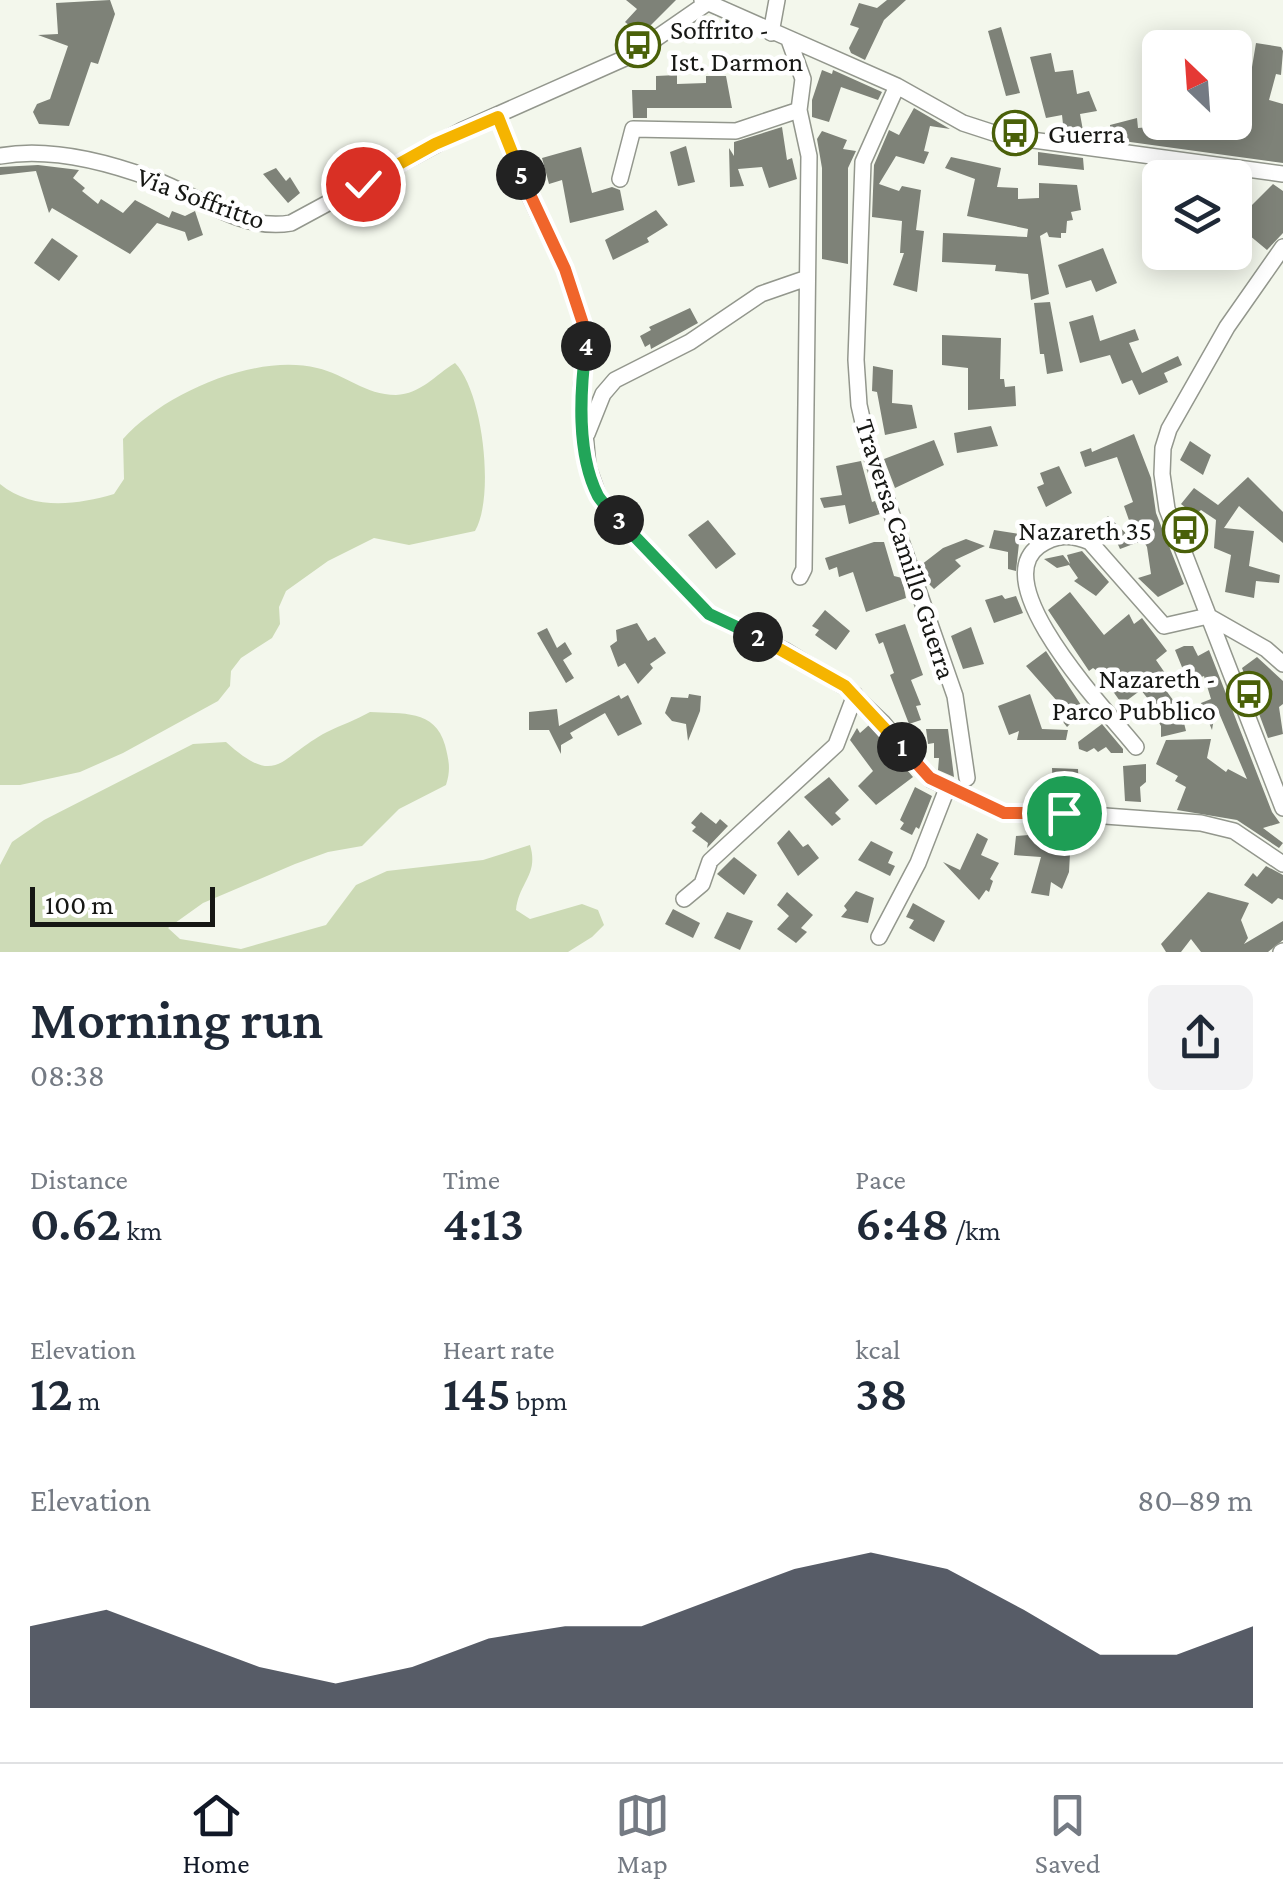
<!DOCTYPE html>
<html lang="en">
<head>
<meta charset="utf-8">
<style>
  :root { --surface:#fff; --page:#f2f2f3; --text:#1f2937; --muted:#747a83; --line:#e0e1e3; --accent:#111827 }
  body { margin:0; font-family:"Crimson Pro",serif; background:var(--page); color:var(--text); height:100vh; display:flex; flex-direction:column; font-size:38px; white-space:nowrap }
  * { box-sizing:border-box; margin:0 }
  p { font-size:32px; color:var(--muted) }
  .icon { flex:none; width:55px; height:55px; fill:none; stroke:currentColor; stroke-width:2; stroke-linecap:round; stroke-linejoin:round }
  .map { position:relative; height:952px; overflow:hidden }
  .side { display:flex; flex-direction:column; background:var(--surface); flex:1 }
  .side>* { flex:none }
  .needle { width:65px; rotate:335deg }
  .buttons { position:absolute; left:1142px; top:30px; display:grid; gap:20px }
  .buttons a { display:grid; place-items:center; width:110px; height:110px; border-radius:15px; background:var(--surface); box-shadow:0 5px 25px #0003; font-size:50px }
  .scale { position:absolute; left:30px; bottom:25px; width:185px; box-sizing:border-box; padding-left:10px; border:5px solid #161714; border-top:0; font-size:28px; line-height:35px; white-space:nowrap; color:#161714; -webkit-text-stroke:8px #fff; paint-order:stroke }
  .pin { position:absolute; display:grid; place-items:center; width:85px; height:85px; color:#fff; margin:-42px; border:5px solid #fff; border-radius:50%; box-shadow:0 2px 10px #0007 }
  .km { position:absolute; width:50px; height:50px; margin:-25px; border-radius:50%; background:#222; color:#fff; font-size:28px; line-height:50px; text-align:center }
  .round { display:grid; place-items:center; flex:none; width:105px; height:105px; border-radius:15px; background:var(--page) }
  .head { display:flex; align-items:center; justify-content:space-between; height:170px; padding:0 30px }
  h1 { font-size:55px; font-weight:600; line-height:75px }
  .metrics { display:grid; grid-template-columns:repeat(3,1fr); gap:15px; height:170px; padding:10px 30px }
  .metrics div { display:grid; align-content:center }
  .metrics b { font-size:50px; font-weight:600 }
  .metrics small { font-size:28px; font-weight:400 }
  .metrics p { font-size:28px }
  .chart { height:280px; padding:20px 30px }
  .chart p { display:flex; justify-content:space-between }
  .chart svg { width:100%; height:180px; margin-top:10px; fill:var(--accent); opacity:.7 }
  .menu { display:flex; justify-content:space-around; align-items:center; height:140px; border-top:2px solid var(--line); background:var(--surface); font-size:28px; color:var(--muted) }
  .menu a { display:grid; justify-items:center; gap:5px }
  .menu .current { color:var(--accent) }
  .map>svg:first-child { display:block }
</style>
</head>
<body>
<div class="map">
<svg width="1283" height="952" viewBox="0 0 1283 952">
  <rect width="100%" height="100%" fill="#f3f7ec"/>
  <!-- green -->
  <path fill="#ccdab5" d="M455,363C483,391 495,497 475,531L409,545L374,538L328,561L286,591L279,607L280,624L272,638L241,658L231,671L230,686L218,701L123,753L80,772L20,785H0V484C33,511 76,505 114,494L124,479L123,439C164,393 256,353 317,368C345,374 365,395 396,395C421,394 435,375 455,363Z
    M370,712C402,714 435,709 445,745C449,761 451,769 446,785L399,809L362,846L328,852L295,864L203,903L168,928L180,939L241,949L326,925L356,885L387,871L483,860L530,845C539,875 519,882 516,910L530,919L582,904L598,910L604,925L592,937L568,952H0V865L12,842L44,820L193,744L226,742C278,789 279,757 327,732C341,725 356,720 370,712Z"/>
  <!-- building -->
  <path fill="#7e8278" d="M110,0L115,14L98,64L91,62L69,126L39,124L33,112L37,104L50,99L68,46L38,35L58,34L56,3Z
    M626,0H676L641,35L625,22L637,9Z
    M887,0H906L884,20L865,60L851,53L849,48L859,28L850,25L859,3L877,8Z
    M1001,27L1020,93L1006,96L988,31Z
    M1256,43L1281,47L1283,51L1281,75L1276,74L1269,100L1283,104V163L1101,138L1110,136V125L1137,118L1138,128L1150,127L1149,115L1160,113V122H1197L1196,126L1227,136L1250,79Z
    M1051,53L1055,72L1073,70L1077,94L1089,91L1097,111L1080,114L1084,136L1064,133L1062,115L1046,118L1030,57Z
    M822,70L832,74L833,70L882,92L878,100L841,87L829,122L812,117V100Z
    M677,75V84L706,83V76H726L732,108H647V118H633L632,90H656V76Z
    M914,108L950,129L930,126L924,151L929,152L924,164L896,156L879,184L899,191L902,186L921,190L916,230L924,231L917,292L893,285L904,253H900L902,221L872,217L874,165L889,130L899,135Z
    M782,127L787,160L792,158L797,179L769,188L762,167L738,169L744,186L730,187L729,148L734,156V142Z
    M822,131L847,140L843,149L856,151L848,168V264L822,259V168L817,139Z
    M686,146L695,182L678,186L670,152Z
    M581,147L592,193L612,187L620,190L624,210L570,223L562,180L549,184L542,158Z
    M1038,152L1083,158L1084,170L1038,165Z
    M951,157L1001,168L997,187L1018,188V199L1039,198V183L1077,185L1081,210L1071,212L1073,220L1067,221L1066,233H1061V238L1049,237L1047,232L1040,236L1049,294L1031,300L1028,274L995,271L996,265L942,262L943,233L1027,237L1028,229L967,216L975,179L945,168Z
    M38,165L79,170L73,178L85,188L82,191L98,204L101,199L123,213L135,200L169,218L172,211L185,216L195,211L203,235L188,241L185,232L157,223L130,254L52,208L49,213L36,171L0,175V167Z
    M276,168L286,181L290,177L300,193L288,203L263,174Z
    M1273,184L1283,191V233L1267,250L1243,230L1251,223L1243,214Z
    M656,210L668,225L647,238L649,242L613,260L605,240Z
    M52,238L78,256L59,281L34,263Z
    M1103,248L1117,283L1096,292L1091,280L1066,288L1058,265Z
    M1050,302L1063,371L1047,374L1044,354H1040L1034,303Z
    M690,308L698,323L651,349L650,344L645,347L640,336L651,330L649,327Z
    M1093,315L1100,341L1135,329L1139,340L1129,343L1142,373L1178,356L1182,365L1164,373L1168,382L1139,395L1132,380L1122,384L1110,355L1080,363L1069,322Z
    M942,335L1001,338L1000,379H1004L1005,387L1015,386L1016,406L968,410V368L942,365Z
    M873,366L893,370L892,403L912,405L917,428L885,435L877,392L872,391Z
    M991,426L998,446L957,453L954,433Z
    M1134,434L1151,478L1156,513L1184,584L1158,597L1138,578L1151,574L1147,547L1143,540L1137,543L1124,506L1133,502L1117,457L1085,467L1080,452L1091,448L1092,452Z
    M934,440L944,465L895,488L884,459Z
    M1190,441L1211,455L1203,475L1180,460Z
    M861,461L872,502L875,501L880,514L849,524L845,505L824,508L820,498L842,495L836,466Z
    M1059,466L1072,493L1046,507L1037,487L1044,484L1040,473Z
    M1248,477L1283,512V543L1239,506L1224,528L1254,531L1249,566L1280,575L1279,583L1256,581L1254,598L1225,592L1231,555L1214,548L1216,520L1201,510L1195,515L1181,504L1194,488L1218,505Z
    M1108,516L1136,543L1120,549L1115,538L1110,541L1097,530Z
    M708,520L736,554L716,569L688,535Z
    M994,530L1020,534L1016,571L1008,569V552L989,548Z
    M966,539L985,546L955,560L961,566L934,589L928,583L921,565L943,548Z
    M874,542H884L894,576L902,578L906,598L866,612L853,572L839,577L837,567L829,570L825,558Z
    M1082,551L1109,582L1096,596L1074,581L1078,578L1069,565L1057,568L1044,559L1063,555L1070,564L1067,555Z
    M1070,592L1104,635L1129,614L1134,624L1142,618L1167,651L1156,660L1165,673L1157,678L1181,711L1186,731L1161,737V726L1151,710L1155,708L1141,690L1122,704L1100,673L1093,668L1089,671L1048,610Z
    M1002,595L1005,599L1016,596L1023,613L994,623L985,600Z
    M825,610L850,631L836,650L815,635L819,630L812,626Z
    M637,623L648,641L655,637L666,653L650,664L653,668L638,684L625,663L618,667L610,646L617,641L616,630Z
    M905,624L923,675L911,680L921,705L916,706L921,720L909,724L890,675L894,673L883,642L879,644L875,634Z
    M971,627L984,664L963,669L951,636Z
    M547,628L557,648L565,642L572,654L563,660L574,678L566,683L537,633Z
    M1184,646H1193L1198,656L1209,650L1272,812L1280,823L1263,828L1283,843L1279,848L1237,820L1177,810L1186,787L1175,781L1178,776L1156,764L1166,740L1211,739L1207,758L1226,772L1228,769L1247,779L1216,706L1212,730L1201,703L1211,699L1204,676L1194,680L1192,676L1186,677L1175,650Z
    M1046,651L1081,705L1077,707L1081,713L1067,727L1050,705L1057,701L1026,666Z
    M1257,657L1283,681V704L1279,707L1283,734L1268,738L1242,668Z
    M689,694L701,696L700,711L688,741L686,724L672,721L665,713L671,697L688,698Z
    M1030,694L1042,729L1068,730L1066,740H1017L1019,731L1009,735L998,706Z
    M619,695L621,699L628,695L642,724L618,736L605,713L570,733L573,738L561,745V754L549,730H529V712L557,709L559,726Z
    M1102,724L1123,749V753H1111L1106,747L1098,752L1094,748L1087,752L1079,749L1078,742Z
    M869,725L913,777L876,805L858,786L873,771L850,740L857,728L860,733Z
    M926,729H948L954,777L938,770L939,758H934V743L928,744Z
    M1146,764V782L1140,787L1141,802L1125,801L1123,766Z
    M1052,768L1078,769L1079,793H1053Z
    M829,777L849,800L835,813L841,819L832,826L804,797Z
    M915,787L932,796L919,829L916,827L912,835L900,829L904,823L900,820Z
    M701,812L716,824L720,819L728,826L707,848L708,843L692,831L696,827L691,823Z
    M789,830L803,847L808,844L819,858L798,876L777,843Z
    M1032,830L1071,835L1069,872L1062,889L1051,882L1049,896L1031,893L1041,857L1014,855L1016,836L1029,835Z
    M977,833L988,839L981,855L999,863L990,879L993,881L989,892L986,890L979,900L943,862L960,870Z
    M871,841L893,852L888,863L895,866L890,876L858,860Z
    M734,857L757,875L744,895L717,874Z
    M1266,866L1283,875V900L1278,898L1272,904L1244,885L1253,873L1257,877Z
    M856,891L874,898L868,923L841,917L847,910L844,906Z
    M787,892L813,915L801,928L807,932L796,943L777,929L789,916L777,905Z
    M1208,892L1249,903L1241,920L1248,938L1244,944L1283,921V940L1268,952H1201L1191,939L1181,952H1166L1161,944Z
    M913,903L945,921L934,942L909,928L914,920L906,917Z
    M673,909L700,923L693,938L665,924Z
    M727,912L753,921L740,950L714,938Z"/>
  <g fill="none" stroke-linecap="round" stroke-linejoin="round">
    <defs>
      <path id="minor" d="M702,0L897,86L963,123L1003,136L1283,174
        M771,33L777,0
        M789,40L803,79L799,110L809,156L804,569L800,577
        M897,86L863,162L856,360L859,405L869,449L955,696L967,778
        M498,117L526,188L565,269L587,336L581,389L588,467L599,498L709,614L784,650L845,687L883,723L930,779L1004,813H1064L1201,823L1234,831L1283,864
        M0,156C49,147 107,162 153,179C197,195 242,232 291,223L463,130L632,55L707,3
        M620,179L633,129L736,131L799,110
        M1283,247L1227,327L1169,429L1163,448L1162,474L1167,509L1283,808
        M587,434L603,394L615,380L690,342L761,294L807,278
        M1136,747C1109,713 985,585 1039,546C1056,534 1072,534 1090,542L1164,626L1208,616L1266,649L1283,664
        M684,899L702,884L710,861L836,745L855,695
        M879,937L918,863L948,786
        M1281,952L1283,951"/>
    </defs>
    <!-- minor casing -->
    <use href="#minor" stroke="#93978d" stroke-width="18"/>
    <!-- minor -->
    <use href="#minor" stroke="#fff" stroke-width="15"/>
  </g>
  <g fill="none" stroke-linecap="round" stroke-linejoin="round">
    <defs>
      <path id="split-1" d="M902,747L930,778L1004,813H1064"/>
      <path id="split-2" d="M758,637L845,686L902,747"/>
      <path id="split-3" d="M619,520L709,614L758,637"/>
      <path id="split-4" d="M586,346C580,392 576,453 598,496C603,504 612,512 619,520"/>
      <path id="split-5" d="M521,175L565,269L587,336L586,346"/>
      <path id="split-6" d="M363,184L435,144L498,117L521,175"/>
    </defs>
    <!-- split-1 casing -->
    <use href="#split-1" stroke="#fff" stroke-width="20"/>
    <!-- split-2 casing -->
    <use href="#split-2" stroke="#fff" stroke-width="20"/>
    <!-- split-3 casing -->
    <use href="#split-3" stroke="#fff" stroke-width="20"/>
    <!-- split-4 casing -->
    <use href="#split-4" stroke="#fff" stroke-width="20"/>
    <!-- split-5 casing -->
    <use href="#split-5" stroke="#fff" stroke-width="20"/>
    <!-- split-6 casing -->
    <use href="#split-6" stroke="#fff" stroke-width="20"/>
    <!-- split-1 -->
    <use href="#split-1" stroke="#f0652b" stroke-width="12"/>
    <!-- split-2 -->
    <use href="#split-2" stroke="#f5b400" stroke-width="12"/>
    <!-- split-3 -->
    <use href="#split-3" stroke="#22a559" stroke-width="12"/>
    <!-- split-4 -->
    <use href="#split-4" stroke="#22a559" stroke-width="12"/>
    <!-- split-5 -->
    <use href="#split-5" stroke="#f0652b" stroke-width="12"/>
    <!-- split-6 -->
    <use href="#split-6" stroke="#f5b400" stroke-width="12"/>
  </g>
  <!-- icons -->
  <defs>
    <symbol id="bus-ring" viewBox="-11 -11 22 22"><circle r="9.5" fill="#fff" stroke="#4a6009" stroke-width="1.5"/><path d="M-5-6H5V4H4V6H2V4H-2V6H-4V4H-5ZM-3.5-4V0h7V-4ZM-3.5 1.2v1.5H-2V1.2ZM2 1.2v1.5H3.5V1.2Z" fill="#4a6009"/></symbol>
  </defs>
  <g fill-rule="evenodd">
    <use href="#bus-ring" x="613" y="20" width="50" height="50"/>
    <use href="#bus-ring" x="990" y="108" width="50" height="50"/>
    <use href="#bus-ring" x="1160" y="505" width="50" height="50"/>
    <use href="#bus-ring" x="1224" y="669" width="50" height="50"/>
  </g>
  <g text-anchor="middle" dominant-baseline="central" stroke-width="9" stroke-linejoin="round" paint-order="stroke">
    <!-- poi labels -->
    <g font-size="28" fill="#161714" stroke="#fff" text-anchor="start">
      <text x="670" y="29">Soffrito -<tspan x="670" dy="32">Ist. Darmon</tspan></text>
      <text x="1048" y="133">Guerra</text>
      <text x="1152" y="530" text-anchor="end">Nazareth 35</text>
      <text x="1216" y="678" text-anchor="end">Nazareth -<tspan x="1216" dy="32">Parco Pubblico</tspan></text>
    </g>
    <!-- street labels -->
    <g font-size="28" fill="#161714" stroke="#fff">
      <text transform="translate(201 198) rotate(20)">Via Soffritto</text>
      <text transform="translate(906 549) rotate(72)">Traversa Camillo Guerra</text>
    </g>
  </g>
</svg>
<div class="buttons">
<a><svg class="needle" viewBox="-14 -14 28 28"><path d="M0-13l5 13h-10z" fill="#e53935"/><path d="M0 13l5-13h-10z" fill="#747a83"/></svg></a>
<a><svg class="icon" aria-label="layers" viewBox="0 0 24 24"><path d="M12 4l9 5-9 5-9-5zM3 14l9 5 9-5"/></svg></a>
</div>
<div class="scale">100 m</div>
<div class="pin" style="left:1064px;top:813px;background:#1e9e55"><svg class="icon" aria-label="arrive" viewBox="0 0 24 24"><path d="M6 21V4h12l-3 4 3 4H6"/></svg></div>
<div class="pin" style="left:363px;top:184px;background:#d93025"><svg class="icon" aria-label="check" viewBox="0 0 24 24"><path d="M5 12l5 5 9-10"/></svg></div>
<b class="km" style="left:902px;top:747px">1</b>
<b class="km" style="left:758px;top:637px">2</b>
<b class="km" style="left:619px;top:520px">3</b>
<b class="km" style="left:586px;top:346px">4</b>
<b class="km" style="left:521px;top:175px">5</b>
</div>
<section class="side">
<div class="head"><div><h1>Morning run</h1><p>08:38</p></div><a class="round"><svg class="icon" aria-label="share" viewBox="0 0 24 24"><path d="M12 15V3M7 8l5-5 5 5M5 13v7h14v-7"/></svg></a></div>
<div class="metrics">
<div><p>Distance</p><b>0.62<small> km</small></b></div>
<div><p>Time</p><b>4:13</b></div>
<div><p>Pace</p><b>6:48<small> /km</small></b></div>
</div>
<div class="metrics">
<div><p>Elevation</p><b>12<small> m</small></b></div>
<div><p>Heart rate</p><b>145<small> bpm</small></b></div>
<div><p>kcal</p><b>38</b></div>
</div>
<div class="chart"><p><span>Elevation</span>80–89 m</p>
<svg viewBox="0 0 160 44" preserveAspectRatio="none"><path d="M0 44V24L10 20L20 27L30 34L40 38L50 34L60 27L70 24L80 24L90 17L100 10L110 6L120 10L130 20L140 31L150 31L160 24V44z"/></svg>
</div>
</section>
<nav class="menu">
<a class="current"><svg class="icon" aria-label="home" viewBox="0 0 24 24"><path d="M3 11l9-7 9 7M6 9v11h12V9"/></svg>Home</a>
<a><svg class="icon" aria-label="map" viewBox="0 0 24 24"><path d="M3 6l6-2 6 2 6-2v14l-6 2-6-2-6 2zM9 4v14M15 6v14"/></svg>Map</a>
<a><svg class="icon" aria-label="saved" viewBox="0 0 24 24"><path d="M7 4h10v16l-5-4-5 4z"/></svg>Saved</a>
</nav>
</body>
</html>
